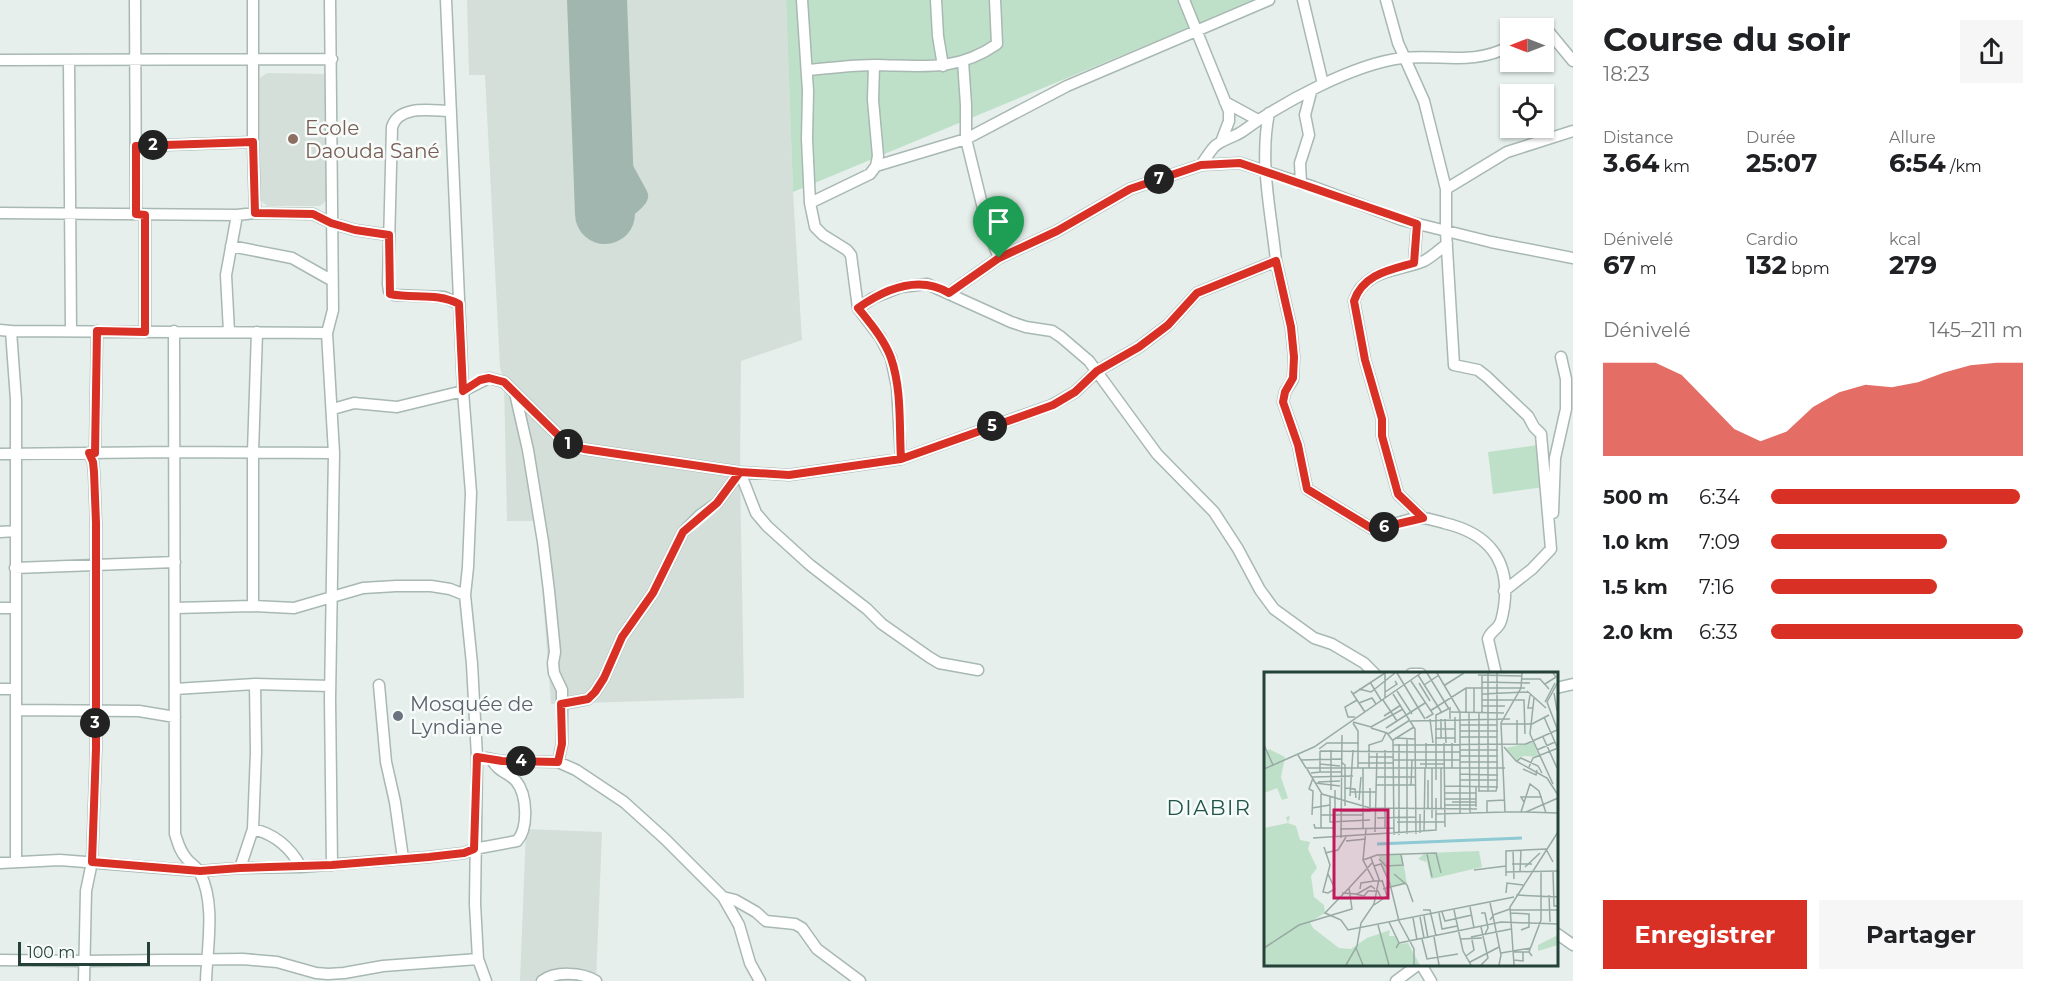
<!DOCTYPE html>
<html lang="fr">
<head>
<meta charset="utf-8">
<style>
  :root { --surface:#fff; --page:#f6f6f6; --text:#202124; --muted:#757577; --accent:#d93025 }
  body { margin:0; font-family:Montserrat,sans-serif; background:var(--page); color:var(--text); height:100vh; display:flex; flex-direction:column; font-size:22px; white-space:nowrap }
  * { box-sizing:border-box; margin:0 }
  p { font-size:20px; color:var(--muted) }
  .icon { flex:none; width:33px; height:33px; fill:none; stroke:currentColor; stroke-width:2; stroke-linecap:round; stroke-linejoin:round }
  .map { position:relative; flex:1; overflow:hidden }
  .sheet { display:flex; flex-direction:column; background:var(--surface); width:480px }
  .sheet>* { flex:none }
  .needle { width:39px; rotate:270deg }
  .controls { position:absolute; left:1500px; top:18px; display:grid; gap:12px }
  .controls a { display:grid; place-items:center; width:54px; height:54px; border-radius:0px; background:var(--surface); box-shadow:0 2px 4px #0004; font-size:30px }
  .scale { position:absolute; left:18px; bottom:15px; width:132px; box-sizing:border-box; padding-left:6px; border:3px solid #24423a; border-top:0; font-size:16px; line-height:21px; white-space:nowrap; color:#24423a; -webkit-text-stroke:4px #f7fbf9; paint-order:stroke }
  .pin { position:absolute; display:grid; place-items:center; width:51px; height:51px; color:#fff; margin:-62px -26px; border-radius:50% 50% 50% 0; rotate:-45deg; box-shadow:0 0 6px #0007 }
  .pin .icon { rotate:45deg }
  .km { position:absolute; width:30px; height:30px; margin:-15px; border-radius:50%; background:#222; color:#fff; font-size:16px; line-height:30px; text-align:center }
  .round { display:grid; place-items:center; flex:none; width:63px; height:63px; border-radius:0px; background:var(--page) }
  .summary { display:flex; align-items:center; justify-content:space-between; height:102px; padding:0 30px }
  h1 { font-size:33px; font-weight:700; line-height:45px }
  .stats { display:grid; grid-template-columns:repeat(3,1fr); gap:9px; height:102px; padding:6px 30px }
  .stats div { display:grid; align-content:center }
  .stats b { font-size:26px; font-weight:700 }
  .stats small { font-size:16px; font-weight:400 }
  .stats p { font-size:16px }
  .chart { height:168px; padding:12px 30px }
  .chart p { display:flex; justify-content:space-between }
  .chart svg { width:100%; height:108px; margin-top:6px; fill:var(--accent); opacity:.7 }
  .action { display:flex; gap:12px; margin-top:auto; padding:12px 30px }
  .action a { flex:1; height:69px; border-radius:0px; background:var(--accent); color:#fff; font-size:24px; font-weight:700; line-height:69px; text-align:center }
  .action a+a { background:var(--page); color:var(--text) }
  ul { padding:0 30px; list-style:none; font-size:20px }
  li { display:grid; grid-template-columns:96px 72px 1fr; align-items:center; height:45px }
  li i { height:15px; border-radius:8px; background:var(--accent) }
  main { display:flex; flex:1; min-height:0 }
  .map>svg:first-child { display:block }
</style>
</head>
<body>
<main>
<div class="map">
<svg width="1573" height="981" viewBox="0 0 1573 981">
  <rect width="100%" height="100%" fill="#e6efeb"/>
  <!-- built -->
  <path fill="#d4dfda" d="M467,0H786L793,192L802,340L741,361L740,472L744,698L551,704L537,521H507L504,382L500,367L485,75H469Z
    M267,73L326,74L327,200L320,206H267L260,200V78Z
    M526,829L602,832L596,981H520Z"/>
  <!-- green -->
  <path fill="#bfe0c8" d="M786,0H1255L793,192Z
    M1538,445L1544,487L1493,494L1488,452Z"/>
  <g fill="none" stroke-linecap="round" stroke-linejoin="round">
    <!-- taxiway -->
    <path stroke="#a2b6b0" stroke-width="24" d="M601,116L612,152L636,196C619,219 586,209 591,183C592,174 599,165 603,156"/>
    <!-- runway -->
    <path stroke="#a2b6b0" stroke-width="60" d="M597,0L605,214"/>
    <defs>
      <path id="minor" d="M135,0L136,214
        M253,0V142L255,213
        M330,0L333,310L327,333L334,453L330,699L332,865
        M446,0L463,391L471,493L468,567L465,595L472,664L477,757L475,904L478,959L486,981
        M802,0L808,91L807,139L810,203L815,227L823,235L847,250L851,255L858,308L880,337L891,358L897,387L901,459
        M936,0L938,36L943,66
        M1184,0L1229,111V121L1221,142
        M1303,0L1323,84
        M1386,0L1398,43L1424,101L1446,189
        M1533,28L1537,25L1544,26L1573,61
        M0,60L332,59
        M69,60L71,331
        M807,70C830,68 854,65 877,65C922,66 957,72 997,44L995,0
        M1225,102L1258,120
        M451,111C432,111 399,104 392,127L388,284L389,291L394,295L444,297L459,304
        M136,146L253,142
        M1201,165C1206,158 1210,151 1215,146C1223,139 1235,137 1243,131C1283,102 1354,64 1402,58C1440,54 1474,66 1510,46
        M876,166L966,139V105L963,61
        M1301,184L1300,163L1309,135L1305,115L1311,92
        M810,203L870,174L876,166L878,156L873,100L874,65
        M0,213L237,215L255,213L313,214L331,223L355,230L389,235
        M145,215V331
        M231,246L292,258L331,280
        M999,258L989,233L966,139L1067,86L1269,0
        M1276,261L1291,327L1294,357L1293,379L1285,392L1283,402L1298,445L1307,489L1371,528C1389,529 1404,518 1421,518C1428,518 1437,521 1444,523C1488,533 1511,560 1504,607C1503,612 1502,621 1499,625C1495,631 1490,632 1488,639L1496,674
        M1414,263L1417,224
        M949,293L999,258L1057,231L1130,189L1201,165L1240,163L1314,187L1402,220L1491,242L1573,258
        M858,308L873,298L901,287L927,284L1011,322L1026,327L1052,331L1061,337L1089,361L1157,454L1214,512L1238,549L1260,590L1274,609L1314,638L1332,644L1364,663L1375,674
        M0,330L11,331L16,400V862
        M11,331L327,333
        M174,331L175,834C178,843 180,852 187,859C191,864 197,867 200,873C216,904 207,947 206,981
        M229,332L226,275L237,215
        M515,393L528,450L543,542L549,591L555,652L553,663L554,673L562,690V744L558,762
        M333,409L354,403L397,407L463,391L489,378L504,382L562,439L570,445L584,449L740,472L789,475L901,459L1052,405L1075,392L1097,371L1139,347L1168,325L1197,293L1276,261C1271,211 1259,163 1269,113
        M95,453L97,331
        M0,454L174,452L334,453
        M740,472L756,513L767,526L810,565L867,609L882,624L929,657L939,663L978,670
        M1553,513L1555,458L1566,409V379L1561,357
        M1423,518L1398,494L1382,436V419L1365,360L1354,301C1364,269 1398,272 1424,261C1432,257 1440,249 1447,244
        M0,532L16,531
        M15,568L175,562
        M1504,591L1532,569L1551,549L1541,434L1534,427L1528,416L1487,377L1478,370L1454,365L1446,232V189L1507,152L1573,131
        M253,606V452L257,332
        M0,608H15
        M175,608L253,606L294,608L363,588L396,586H431L450,589L465,595
        M1411,674H1421
        M379,685L386,762L395,802L403,858
        M1556,688L1573,684
        M0,689H15
        M175,689L255,684L330,686
        M562,704L588,699L595,692L604,678L622,637L653,593L683,532L700,515L717,503L740,472
        M17,710L139,711L175,717
        M487,758L502,761L558,762L576,770L624,802L665,839L723,897L739,925L750,963L760,981
        M253,829C275,834 290,847 301,867
        M0,863L60,860L199,871L240,868L301,867L429,857L464,853L474,849L517,841C529,828 527,794 516,781C507,771 500,774 491,759
        M240,868L253,829L256,752L255,684
        M723,897L735,900L756,912L766,921L795,924L802,928L817,949L860,981
        M1556,933L1573,945
        M0,960L85,961L243,959L277,962L316,973L328,974L344,973L383,966L478,959
        M1419,964L1422,966L1431,981
        M84,981L86,891L92,862L96,749V523L94,472L93,462L89,453
        M542,981C555,971 582,972 596,981
        M1396,981L1419,964"/>
    </defs>
    <!-- minor casing -->
    <use href="#minor" stroke="#a8b8b2" stroke-width="13"/>
    <!-- minor -->
    <use href="#minor" stroke="#fff" stroke-width="10"/>
  </g>
  <g fill="none" stroke-linecap="round" stroke-linejoin="round">
    <defs>
      <path id="route" d="M999,258L949,293C919,275 885,289 858,308C870,323 884,339 891,358C902,390 899,426 901,459L789,475L740,472L584,449L570,445L562,439L504,382L489,378L480,380L463,391L459,304C437,292 413,299 390,294L389,235L355,230L331,223L313,214L255,213L253,142L136,146V214L145,215V332L97,331L95,453H89L93,462L94,472L96,523V749L92,862L200,871L240,868L332,865L429,857L464,853L474,849L477,757L502,761L558,762L562,744L561,704L588,699L595,692L604,678L622,637L653,593L683,532L717,503L740,472L789,475L901,459L1053,405L1075,392L1097,371L1139,347L1168,325L1197,293L1276,261L1291,327L1294,357L1293,378L1285,392L1283,402L1298,445L1307,489L1371,528H1380L1423,518L1398,494L1382,436V419L1365,360L1354,301C1363,274 1390,270 1414,263L1417,224L1240,163L1201,165L1130,189L1057,231L999,258"/>
    </defs>
    <!-- route casing -->
    <use href="#route" stroke="#fff" stroke-width="12"/>
    <!-- route -->
    <use href="#route" stroke="#d93025" stroke-width="8"/>
  </g>
  <!-- markers -->
  <circle fill="#8d6e63" stroke="#f7fbf9" stroke-width="2" cx="293" cy="139" r="6"/>
  <circle fill="#6b7280" stroke="#f7fbf9" stroke-width="2" cx="398" cy="716" r="6"/>
  <g text-anchor="middle" dominant-baseline="central" stroke-width="5" stroke-linejoin="round" paint-order="stroke">
    <!-- education labels -->
    <g font-size="20" fill="#785e54" stroke="#f7fbf9" text-anchor="start">
      <text x="305" y="128">Ecole<tspan x="305" dy="23">Daouda Sané</tspan></text>
    </g>
    <!-- worship labels -->
    <g font-size="20" fill="#5b616d" stroke="#f7fbf9" text-anchor="start">
      <text x="410" y="704">Mosquée de<tspan x="410" dy="23">Lyndiane</tspan></text>
    </g>
    <!-- neighbourhood labels -->
    <g font-size="21" letter-spacing="1.5" fill="#1f5548" stroke="#f7fbf9">
      <text x="1209" y="807">DIABIR</text>
    </g>
  </g>
  <!-- overview -->
  <g transform="translate(1264 672)">
    <rect width="294" height="294" fill="#e6efeb"/>
    <path d="M269,70L275,85L259,84L253,89L242,76ZM5,77L21,85L17,105L24,126L18,128L13,116L0,121V82ZM26,144L24,151L32,154L36,168L46,170L44,177L53,196L47,204L50,225L60,233L61,241L46,250L49,256L75,276L87,277L103,266L126,258L125,264H131L135,272L144,271L156,293H0V156L24,151L22,145ZM215,179L218,195L167,207L162,186V190L154,187L161,181ZM114,182H138L143,212L127,215ZM294,263V273L274,279V273Z" fill="#bfe0c8"/>
    <path fill="none" stroke="#8ec9d4" stroke-width="3" d="M113,172L258,166"/>
    <path fill="none" stroke="#98aaa4" stroke-width="1.5" d="M121,1V26M133,1L161,47M163,1L185,37M173,1L196,40V141M258,1L257,16L237,51L241,140H262L294,126M154,3L178,41M214,3L258,4M258,7H276L285,17M147,9L169,42L162,46M106,10L117,28M218,10L266,11M294,10L283,30L294,59M155,11L166,29M281,12L292,5L289,1M160,13L175,3M181,13L200,1M210,16V40M95,17L107,20L131,1M87,19L101,40M133,19L148,42M263,19L282,36M121,20L133,12L131,9M290,21L293,39M89,22L121,1M129,22L151,57L152,162M218,22L264,20M266,23L264,36H269M270,26L266,62L289,112M119,28L133,49M218,28H260L261,62M281,30L291,11M95,31L108,26L112,32M218,34H241M166,39L202,16H261M187,40L240,41M202,40V16M205,40L206,141M215,41V119M218,41V3M120,44L137,33M91,45H84L81,35L93,28M191,45V71M280,45L294,77M166,47L169,71M177,47V66M181,47L182,71M253,48V72M147,49L246,47M89,50L107,55L139,37M89,51L94,59V96M237,52H268L285,43M196,53H233M107,56L123,61L129,69L130,163M122,56L161,31M171,57H191M196,59H234M124,62L146,48M196,65H233M279,65L293,96M131,66L151,67M171,66H191M129,68L150,55M180,71L181,155M135,72V96M0,73L9,93M129,73L262,72L293,58M240,75L252,89L283,106L294,123M55,77L63,71H95M67,78V118M121,78V157M196,78H234M273,78L291,70M56,79L151,80M152,80H196M34,83L42,96H241M196,84H234M105,85H129M37,88L77,87M129,88H196M253,89L257,86L274,94L278,101M77,90L81,93V134M196,90H234M94,91H129M56,92L76,94M156,92H180M265,95L269,86L294,76M99,96V157M105,96V73L118,69L122,61M162,96V71M168,96V146M177,96V137M188,96V71M0,97L50,75L157,1M43,97L58,122L106,136L213,137M259,97L272,103L273,98M56,100H77M47,101L56,100V79M196,102L234,103M48,105L89,104M112,105H151M172,108V43L186,36V47M196,108H234M54,110L76,109M51,111L76,114M112,113H151M147,113L148,88M181,114L234,115M212,114V135M233,115V1M81,116L91,117L92,126M214,119H232L233,115M224,119V1M86,120H112M181,121H212M57,122V143M86,124L89,78M66,125V150L106,148M181,127H212M95,128L97,105M188,130H212M260,130L257,125H278M181,133H212M106,135V116M48,136L66,133M164,137V108M76,139H106V136M257,140L266,112L275,119L282,141M262,140L294,141M223,141V129L241,128M156,142V161M172,142L241,140M48,143L49,119L45,117L49,106M113,146L152,145M133,150H181M50,152L51,156H70M57,156V143H99M76,157L130,156M102,157L99,188L110,209H118M111,160L113,81M160,160L161,96M143,162V67M135,163V97M71,165V118M49,166L172,158V126M77,166L78,63M82,169L102,167M60,175L66,193L59,220L64,221L71,217L64,202M249,179L250,207M61,181L74,178L82,165M163,182L168,205M115,187L122,194L139,193L137,183M99,188L113,183L172,181L177,201M248,192H268M110,194L117,192L126,212L135,249L150,277V293M261,195L276,181M210,198L242,194M289,199L290,234H294M242,200L294,199M256,200L257,178M130,202L143,213L149,230M242,204V179L282,177L289,190M85,216L61,241L77,248L84,258L250,225M96,217L97,211L110,209M119,217L142,211M78,221L93,222L107,214L111,217M242,221L243,211L259,213M91,222L100,224L104,219H114L118,228M252,223L294,225M285,223L286,250M110,233L123,224L118,208M206,235L210,256M159,238H166L172,264M190,238L199,279L207,293M246,238H294M178,240L181,249L208,243M175,241L178,257L193,254M217,241H221L224,256L221,262M246,241L265,242V255L257,258M229,243L246,237M160,244L164,266M229,244L237,283L235,293M156,245L160,266M149,246L153,268M226,248L229,244L226,231M125,250L135,271L132,276M114,253L125,293M170,265L175,293M207,265L247,257M158,267L163,287L194,282M197,267L218,266M135,271L237,250L294,252M0,276L35,253L88,237L85,216L108,191M92,276L99,293M250,280H265L268,284M265,280L277,248V199M237,281L267,276M202,284L210,278L208,268M250,288L259,289V280M206,290L235,275M82,293L93,274L97,251L110,232L115,207L107,186M217,293L224,286L217,255M250,293L246,235L294,160"/>
    <path fill="#c2185b" fill-opacity="0.15" stroke="#c2185b" stroke-width="3" d="M70,138H124V226H70Z"/>
    <rect width="294" height="294" fill="none" stroke="#24423a" stroke-width="3"/>
  </g>
</svg>
<div class="controls">
<a><svg class="needle" viewBox="-14 -14 28 28"><path d="M0-13l5 13h-10z" fill="#e53935"/><path d="M0 13l5-13h-10z" fill="#757577"/></svg></a>
<a><svg class="icon" aria-label="locate" viewBox="0 0 24 24"><circle cx="12" cy="12" r="6"/><path d="M12 2v4M12 18v4M2 12h4M18 12h4"/></svg></a>
</div>
<div class="scale">100 m</div>
<div class="pin" style="left:999px;top:258px;background:#1e9e55"><svg class="icon" aria-label="arrive" viewBox="0 0 24 24"><path d="M6 21V4h12l-3 4 3 4H6"/></svg></div>
<b class="km" style="left:568px;top:444px">1</b>
<b class="km" style="left:153px;top:145px">2</b>
<b class="km" style="left:95px;top:723px">3</b>
<b class="km" style="left:521px;top:761px">4</b>
<b class="km" style="left:992px;top:426px">5</b>
<b class="km" style="left:1384px;top:527px">6</b>
<b class="km" style="left:1159px;top:179px">7</b>
</div>
<section class="sheet">
<div class="summary"><div><h1>Course du soir</h1><p>18:23</p></div><a class="round"><svg class="icon" aria-label="share" viewBox="0 0 24 24"><path d="M12 15V3M7 8l5-5 5 5M5 13v7h14v-7"/></svg></a></div>
<div class="stats">
<div><p>Distance</p><b>3.64<small> km</small></b></div>
<div><p>Durée</p><b>25:07</b></div>
<div><p>Allure</p><b>6:54<small> /km</small></b></div>
</div>
<div class="stats">
<div><p>Dénivelé</p><b>67<small> m</small></b></div>
<div><p>Cardio</p><b>132<small> bpm</small></b></div>
<div><p>kcal</p><b>279</b></div>
</div>
<div class="chart"><p><span>Dénivelé</span>145–211 m</p>
<svg viewBox="0 0 160 44" preserveAspectRatio="none"><path d="M0 44V6L10 6L20 6L30 11L40 22L50 33L60 38L70 34L80 24L90 18L100 15L110 16L120 14L130 10L140 7L150 6L160 6V44z"/></svg>
</div>
<ul>
<li><b>500 m</b>6:34<i style="width:99%"></i></li>
<li><b>1.0 km</b>7:09<i style="width:70%"></i></li>
<li><b>1.5 km</b>7:16<i style="width:66%"></i></li>
<li><b>2.0 km</b>6:33<i style="width:100%"></i></li>
</ul>
<div class="action"><a>Enregistrer</a><a>Partager</a></div>
</section>
</main>
</body>
</html>
